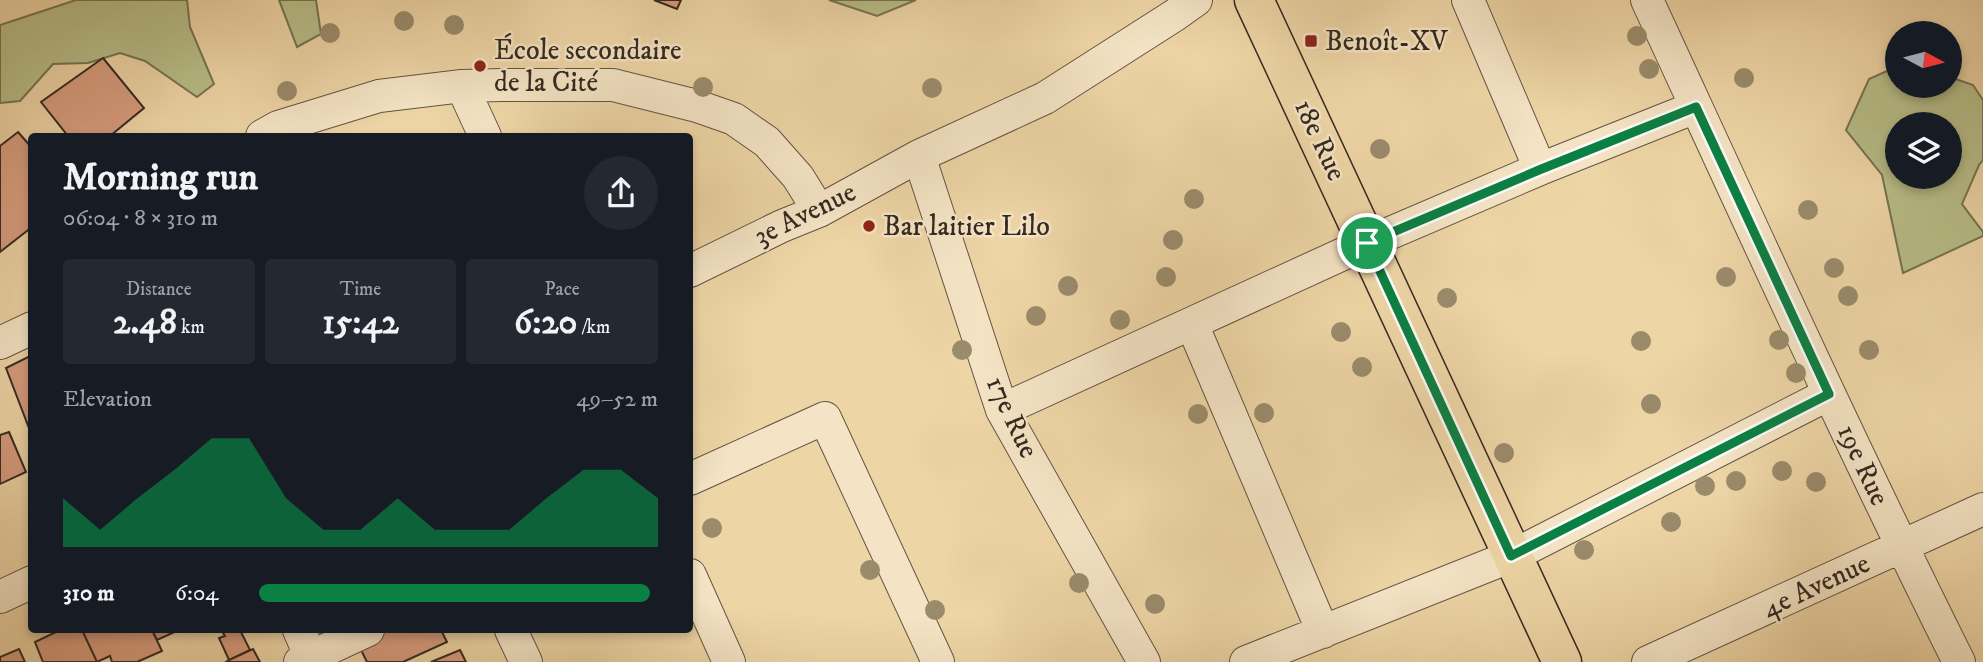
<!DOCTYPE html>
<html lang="en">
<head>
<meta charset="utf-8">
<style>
  :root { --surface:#171b24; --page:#242831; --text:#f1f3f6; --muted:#9ea1a6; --accent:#0b8043 }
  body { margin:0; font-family:"IM FELL DW Pica",serif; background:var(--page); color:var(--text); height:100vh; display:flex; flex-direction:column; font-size:26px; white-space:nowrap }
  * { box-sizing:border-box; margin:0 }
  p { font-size:23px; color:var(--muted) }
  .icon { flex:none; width:38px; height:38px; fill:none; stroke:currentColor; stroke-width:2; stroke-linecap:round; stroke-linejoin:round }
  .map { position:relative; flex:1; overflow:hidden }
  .side { position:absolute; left:28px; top:133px; width:665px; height:500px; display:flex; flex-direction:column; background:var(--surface); border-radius:7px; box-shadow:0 4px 10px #0003 }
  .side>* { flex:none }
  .needle { width:46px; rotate:97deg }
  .buttons { position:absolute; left:1885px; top:21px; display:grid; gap:14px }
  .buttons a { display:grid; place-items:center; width:77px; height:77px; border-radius:50%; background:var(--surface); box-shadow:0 4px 10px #0003; font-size:35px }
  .pin { position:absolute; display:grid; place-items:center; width:60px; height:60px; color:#fff; margin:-30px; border:4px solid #fff; border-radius:50%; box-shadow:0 2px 7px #0007 }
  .round { display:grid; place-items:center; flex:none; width:74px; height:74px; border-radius:37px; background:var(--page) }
  .headline { display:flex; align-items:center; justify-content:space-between; height:119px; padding:0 35px }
  h1 { font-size:38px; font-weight:700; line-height:52px }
  .figures { display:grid; grid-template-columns:repeat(3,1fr); gap:10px; height:119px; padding:7px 35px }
  .figures div { display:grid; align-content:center; border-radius:7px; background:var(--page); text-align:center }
  .figures b { font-size:35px; font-weight:700 }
  .figures small { font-size:19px; font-weight:400 }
  .figures p { font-size:19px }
  .chart { height:196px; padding:14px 35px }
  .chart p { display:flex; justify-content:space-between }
  .chart svg { width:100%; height:126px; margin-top:7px; fill:var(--accent); opacity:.7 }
  ul { padding:0 35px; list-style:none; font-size:23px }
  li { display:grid; grid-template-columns:112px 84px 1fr; align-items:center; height:52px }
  li i { height:18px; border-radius:9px; background:var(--accent) }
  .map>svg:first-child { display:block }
</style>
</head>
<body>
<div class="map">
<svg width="1983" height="662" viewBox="0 0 1983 662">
  <rect width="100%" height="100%" fill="#eed5a6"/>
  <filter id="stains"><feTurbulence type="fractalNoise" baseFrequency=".00286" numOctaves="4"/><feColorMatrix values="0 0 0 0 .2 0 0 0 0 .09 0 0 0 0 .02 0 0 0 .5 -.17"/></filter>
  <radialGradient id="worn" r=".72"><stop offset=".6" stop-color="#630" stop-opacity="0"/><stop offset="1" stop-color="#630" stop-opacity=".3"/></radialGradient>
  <!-- green -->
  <path fill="#b7bd88" stroke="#767354" stroke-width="2" fill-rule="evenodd" d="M76,0H187L190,27L214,84L197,97L145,61L120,53L88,63L53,64L20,101L0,103V25Z
    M279,0H316L321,34L297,47Z
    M829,0H916L877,16Z
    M1887,71H1897V86H1950V77L1973,85L1983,100V160L1979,165L1962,204L1983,232V236L1903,273L1882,175L1846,130L1869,79ZM1897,124H1950V177H1897Z"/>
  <!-- building -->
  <path fill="#d79c7e" stroke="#342921" stroke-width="2" d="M654,0H681L677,9Z
    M103,58L144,108L110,136H68L41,102Z
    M18,132L32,148V227L0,252V146Z
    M32,355V436L6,368Z
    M9,432L26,472L0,484V435Z
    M60,630H82L97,662H43L35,642Z
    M82,630H152L162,651L137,662H112L110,656L97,662Z
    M152,630H179L157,640Z
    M221,630L234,631L240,630L250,650L229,660L219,638L225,636Z
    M378,630H441L447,642L403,662H367L356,640Z
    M19,649L25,662H0V657Z
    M253,649L260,662H226L229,660Z
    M460,650L466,662H431Z"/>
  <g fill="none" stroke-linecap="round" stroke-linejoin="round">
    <defs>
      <path id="minor" d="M1468,0L1540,169
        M1647,0C1749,221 1850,444 1959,662
        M462,86L485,136
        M262,136L278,127L379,96L462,86L502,85H613L697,106L734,119L767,142L798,177L819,211
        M919,156L1002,410L1144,662
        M690,271L782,226L819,211L919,156L1045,98L1175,15L1196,0
        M1192,324L1323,632
        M0,343L32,328
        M1002,410L1367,243L1540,169L1696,107
        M690,479L825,418L938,662
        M690,575L729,662
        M0,597L32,582
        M299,630L313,662
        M511,630L526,662
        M300,662L368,630
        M1246,662L1512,556L1829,394
        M1648,662L1983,509"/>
      <path id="major" d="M1254,0L1562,662"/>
    </defs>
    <!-- minor casing -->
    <use href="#minor" stroke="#625442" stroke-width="34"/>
    <!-- major casing -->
    <use href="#major" stroke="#342921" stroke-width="41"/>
    <!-- minor -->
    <use href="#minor" stroke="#f4e4c5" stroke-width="32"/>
    <!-- major -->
    <use href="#major" stroke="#eed5a6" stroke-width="38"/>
  </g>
  <!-- trees -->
  <g fill="#9a8b6b">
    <circle cx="404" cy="21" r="10"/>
    <circle cx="454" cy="25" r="10"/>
    <circle cx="330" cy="33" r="10"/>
    <circle cx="1637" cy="36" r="10"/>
    <circle cx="1649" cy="69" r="10"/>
    <circle cx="1744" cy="78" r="10"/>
    <circle cx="703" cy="87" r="10"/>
    <circle cx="932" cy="88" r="10"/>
    <circle cx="287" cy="91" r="10"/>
    <circle cx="1380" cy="149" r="10"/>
    <circle cx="1194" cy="199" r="10"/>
    <circle cx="1808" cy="210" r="10"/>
    <circle cx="1173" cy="240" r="10"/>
    <circle cx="1834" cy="268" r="10"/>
    <circle cx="1166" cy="277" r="10"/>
    <circle cx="1726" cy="277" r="10"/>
    <circle cx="1068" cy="286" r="10"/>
    <circle cx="1848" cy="296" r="10"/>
    <circle cx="1447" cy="298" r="10"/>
    <circle cx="1036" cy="316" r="10"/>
    <circle cx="1120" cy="320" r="10"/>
    <circle cx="1341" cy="332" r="10"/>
    <circle cx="1779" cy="340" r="10"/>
    <circle cx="1641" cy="341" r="10"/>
    <circle cx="962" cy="350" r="10"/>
    <circle cx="1869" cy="350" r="10"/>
    <circle cx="1362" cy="367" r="10"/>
    <circle cx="1796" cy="373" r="10"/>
    <circle cx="1651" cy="404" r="10"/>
    <circle cx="1264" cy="413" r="10"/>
    <circle cx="1198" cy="414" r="10"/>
    <circle cx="1504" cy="453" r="10"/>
    <circle cx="1782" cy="471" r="10"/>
    <circle cx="1736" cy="481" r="10"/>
    <circle cx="1816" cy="482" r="10"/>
    <circle cx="1705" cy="486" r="10"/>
    <circle cx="1671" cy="522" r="10"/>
    <circle cx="712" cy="528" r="10"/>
    <circle cx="1584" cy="550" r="10"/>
    <circle cx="870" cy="570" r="10"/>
    <circle cx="1079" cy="583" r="10"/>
    <circle cx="1155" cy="604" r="10"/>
    <circle cx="935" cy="610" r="10"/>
  </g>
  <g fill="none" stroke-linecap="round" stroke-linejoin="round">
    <defs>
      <path id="route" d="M1696,107L1829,394L1511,556L1367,243L1539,170Z"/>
    </defs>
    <!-- route casing -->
    <use href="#route" stroke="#fff" stroke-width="14"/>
    <!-- route -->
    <use href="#route" stroke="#0b8043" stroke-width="9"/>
  </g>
  <!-- markers -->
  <g fill="#8f2418" stroke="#f4e4c5" stroke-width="2.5">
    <rect x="1304" y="34" width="14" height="14" rx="3.5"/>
    <circle cx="480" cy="66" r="7"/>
    <circle cx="869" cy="226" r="7"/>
  </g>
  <g text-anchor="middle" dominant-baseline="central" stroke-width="5" stroke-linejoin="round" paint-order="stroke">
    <!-- poi labels -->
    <g font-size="28" fill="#342921" stroke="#f4e4c5" text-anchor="start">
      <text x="1325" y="41">Benoît-XV</text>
      <text x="494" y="50">École secondaire<tspan x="494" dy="32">de la Cité</tspan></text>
      <text x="883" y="226">Bar laitier Lilo</text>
    </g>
    <!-- street labels -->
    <g font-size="28" fill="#342921" stroke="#f4e4c5">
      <text transform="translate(1320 140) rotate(65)">18e Rue</text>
      <text transform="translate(805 214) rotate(-26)">3e Avenue</text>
      <text transform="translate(1012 417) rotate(65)">17e Rue</text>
      <text transform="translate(1863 465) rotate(65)">19e Rue</text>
      <text transform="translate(1816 586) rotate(-25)">4e Avenue</text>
    </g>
  </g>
  <rect width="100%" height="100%" filter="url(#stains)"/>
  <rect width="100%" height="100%" fill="url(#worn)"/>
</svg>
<div class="buttons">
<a><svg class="needle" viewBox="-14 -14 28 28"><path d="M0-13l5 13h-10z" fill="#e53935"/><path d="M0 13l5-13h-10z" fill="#9ea1a6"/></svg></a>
<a><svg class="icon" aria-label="layers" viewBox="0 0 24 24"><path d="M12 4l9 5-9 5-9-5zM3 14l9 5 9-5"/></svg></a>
</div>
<div class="pin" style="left:1367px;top:243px;background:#1e9e55"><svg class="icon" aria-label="arrive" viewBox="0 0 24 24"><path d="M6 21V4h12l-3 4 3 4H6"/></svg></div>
<section class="side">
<div class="headline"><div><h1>Morning run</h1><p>06:04 · 8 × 310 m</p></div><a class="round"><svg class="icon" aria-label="share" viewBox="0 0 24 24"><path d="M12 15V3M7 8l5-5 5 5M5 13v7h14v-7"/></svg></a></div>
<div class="figures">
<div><p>Distance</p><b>2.48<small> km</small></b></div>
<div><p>Time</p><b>15:42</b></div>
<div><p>Pace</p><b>6:20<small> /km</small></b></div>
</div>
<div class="chart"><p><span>Elevation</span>49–52 m</p>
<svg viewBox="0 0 160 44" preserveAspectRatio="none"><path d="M0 44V27L10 38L20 27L30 17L40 6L50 6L60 27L70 38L80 38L90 27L100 38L110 38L120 38L130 27L140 17L150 17L160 27V44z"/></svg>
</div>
<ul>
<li><b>310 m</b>6:04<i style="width:98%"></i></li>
</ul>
</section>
</div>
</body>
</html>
